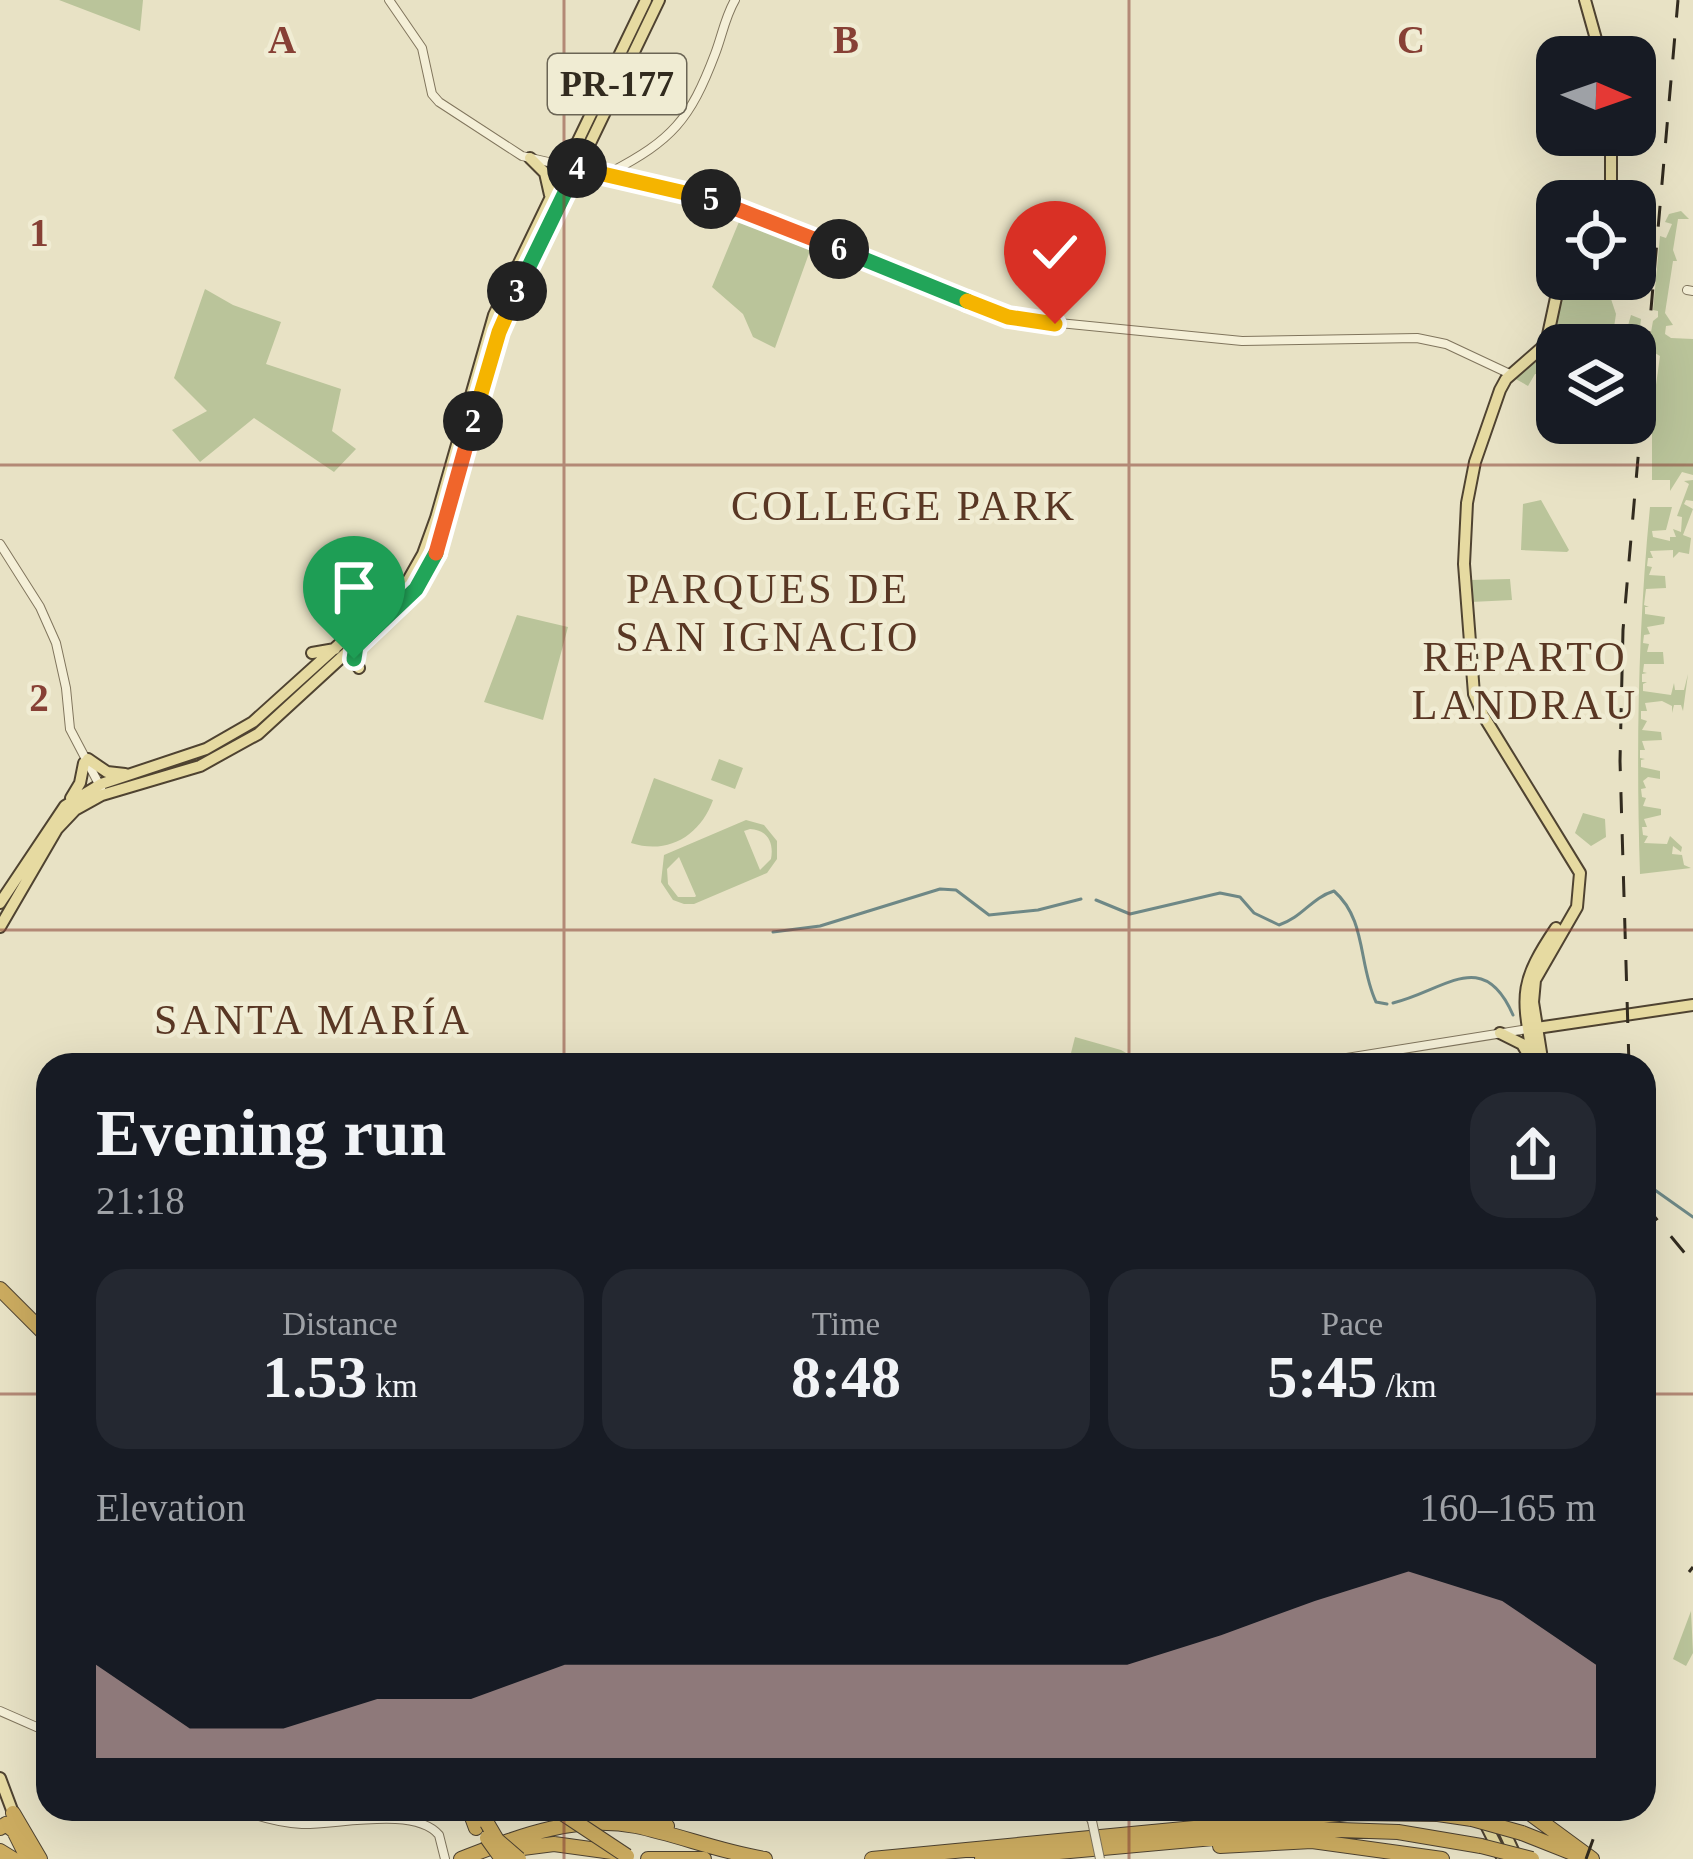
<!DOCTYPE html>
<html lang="en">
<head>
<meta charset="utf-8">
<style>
  :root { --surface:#171b24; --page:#242831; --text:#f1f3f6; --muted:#9ea1a6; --accent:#c1a29f }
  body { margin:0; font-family:"Times New Roman",serif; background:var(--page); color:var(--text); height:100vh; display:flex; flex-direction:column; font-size:45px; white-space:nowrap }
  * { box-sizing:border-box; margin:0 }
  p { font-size:39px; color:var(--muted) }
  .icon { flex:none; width:66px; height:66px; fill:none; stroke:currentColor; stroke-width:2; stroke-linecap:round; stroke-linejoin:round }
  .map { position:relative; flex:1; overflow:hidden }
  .details { position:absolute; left:36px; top:1053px; width:1620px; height:768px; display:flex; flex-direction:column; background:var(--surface); border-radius:36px; box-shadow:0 12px 48px #0002 }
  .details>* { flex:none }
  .needle { width:78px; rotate:92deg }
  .tools { position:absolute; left:1536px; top:36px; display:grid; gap:24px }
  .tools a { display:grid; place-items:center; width:120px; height:120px; border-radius:24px; background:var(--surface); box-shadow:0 12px 48px #0002; font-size:60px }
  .pin { position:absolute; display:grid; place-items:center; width:102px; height:102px; color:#fff; margin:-123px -51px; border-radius:50% 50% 50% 0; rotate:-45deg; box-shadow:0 0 12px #0007 }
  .pin .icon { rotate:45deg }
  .km { position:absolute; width:60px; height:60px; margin:-30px; border-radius:50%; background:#222; color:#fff; font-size:33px; line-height:60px; text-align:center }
  .round { display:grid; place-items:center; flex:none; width:126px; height:126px; border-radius:36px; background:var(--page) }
  .headline { display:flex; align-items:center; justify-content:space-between; height:204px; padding:0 60px }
  h1 { font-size:66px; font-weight:700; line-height:90px }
  .figures { display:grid; grid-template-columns:repeat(3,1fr); gap:18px; height:204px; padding:12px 60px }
  .figures div { display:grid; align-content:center; border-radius:30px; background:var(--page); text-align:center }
  .figures b { font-size:60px; font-weight:700 }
  .figures small { font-size:33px; font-weight:400 }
  .figures p { font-size:33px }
  .chart { height:336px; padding:24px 60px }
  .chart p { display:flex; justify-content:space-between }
  .chart svg { width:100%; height:216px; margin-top:12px; fill:var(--accent); opacity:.7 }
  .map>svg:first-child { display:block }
</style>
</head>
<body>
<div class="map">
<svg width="1693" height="1859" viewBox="0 0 1693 1859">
  <rect width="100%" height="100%" fill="#e8e2c5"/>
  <!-- green -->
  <path fill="#bac49a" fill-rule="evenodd" d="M59,0H143L140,31Z
    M1681,211L1689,219H1678L1673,250L1677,261H1673L1665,313L1673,325L1666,326L1665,334L1671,338L1693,339V475L1682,472L1670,491V480H1652V414L1660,356L1648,349L1653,321L1658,317V311L1653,310L1660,236L1666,238L1672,224L1665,222L1669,214Z
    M741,217L812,245L775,348L753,337L743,314L712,287Z
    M1578,279L1605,281L1616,314L1613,334L1625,336L1631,315L1641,319L1635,373V345H1557V394L1552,399L1557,401V412L1552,420L1541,417L1544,410L1542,374H1535L1528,386L1514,378L1536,356L1546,353L1561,298L1573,297Z
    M205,289L233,305L281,322L266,364L341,389L332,431L356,449L334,472L254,418L200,462L172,430L207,411L174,378Z
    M1693,480V501L1686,500L1684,504L1693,509L1683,535L1691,538L1689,554L1679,552L1673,558V550L1650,551L1653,558H1648L1647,566L1652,567L1649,575L1665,576L1666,588L1646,589L1644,605L1649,607H1645V614L1665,617L1664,624L1647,627L1650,634L1644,635L1643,643L1649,644L1647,652H1663L1664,664H1644L1643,672L1647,673L1642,674V682H1647L1643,684V691L1671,695L1674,683L1675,690H1684L1688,674L1683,711L1681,705H1674L1672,713V706L1662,701L1645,703L1647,711H1641V719L1647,721L1642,730L1661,732L1662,740L1642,741L1645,750H1640V758L1645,759L1641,760V767L1660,771V779L1648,777L1643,781L1646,788L1641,789L1642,797L1646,798L1643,806L1661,809V815L1644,819L1647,827H1642L1643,835L1648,836L1644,843L1667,844L1670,836L1682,847L1681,852L1673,846L1672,854L1682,855L1684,865L1691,868L1640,874C1636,752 1638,629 1650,507H1672L1666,530L1652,531L1653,537L1670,541V537H1676L1673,529L1681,532L1682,517L1677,516L1689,484L1684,481Z
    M1541,500L1569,550L1567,552L1521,550L1523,504Z
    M1510,579L1512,600L1471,602L1469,580Z
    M517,615L568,627L543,720L484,702Z
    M719,759L743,768L735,789L711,780Z
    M654,778L713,800C700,836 668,855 631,843Z
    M1583,813L1605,819L1606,837L1591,846L1575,833Z
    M746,820L764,825L777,841V859L767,873L694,904H684L673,900L661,882L664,855ZM750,829C768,830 774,843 771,859L760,870L744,831ZM679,857L696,896L695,897H678L668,884L667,869Z
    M1075,1037L1121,1050L1147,1065H1068Z
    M1691,1611L1693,1653L1686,1666L1673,1659Z"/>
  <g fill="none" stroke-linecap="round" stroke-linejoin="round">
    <!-- stream -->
    <path stroke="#6e8886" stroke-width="3" d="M1096,900L1130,914L1220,893L1240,897L1254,913L1279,925C1303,917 1311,898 1334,891C1367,920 1358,964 1376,1002L1387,1004
      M773,932L820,926L940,889L956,890L989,915L1038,910L1081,899
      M1393,1003C1444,991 1483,946 1513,1015
      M1652,1188L1693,1217"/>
    <defs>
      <path id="minor" d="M389,0L422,48L432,94L439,102L522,156L719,201L1008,318L1242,341L1417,338L1446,344L1510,374
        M611,172C672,140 690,120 715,54C722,36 725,17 735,0
        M1687,290L1693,291
        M0,544L40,607L56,643L66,688L70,729L101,788
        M1303,1065L1528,1029
        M0,1711L48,1732
        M238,1809C259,1817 279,1823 302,1824C337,1825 415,1806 439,1835L445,1859
        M1085,1809L1092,1821"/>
      <path id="major" d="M1585,0L1601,57
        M1611,135V201
        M586,148L602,171
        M530,158L545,173L550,195
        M356,646L354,659L359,668
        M312,653L335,649
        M88,759L107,772L125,774
        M71,798L80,783L84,763
        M0,903L65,806L101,784L206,749L253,722L406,584L423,554L436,518L494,315L646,0
        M0,927L57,829L75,810L102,795L200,766L258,734L416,589L441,543L499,332L659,0
        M1530,1029L1693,1005
        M1500,1033L1522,1044L1529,1056
        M1534,1065C1523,997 1516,987 1556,928
        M1543,1065L1533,1002L1535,980L1577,907L1580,873L1483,715L1474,694L1464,564L1467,503L1475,462L1500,390L1506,379L1546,344L1560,279
        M0,1778L15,1818
        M1478,1809L1503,1859
        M1494,1809L1515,1855"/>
      <path id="highway" d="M0,1289L48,1337
        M469,1809L476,1828
        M617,1809L667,1826
        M1524,1809L1592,1859
        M13,1813L40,1859
        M0,1828L6,1824L14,1831L28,1859
        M1522,1833L1575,1854
        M1220,1846L1312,1841L1442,1859
        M0,1851L13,1859
        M499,1851L554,1844L619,1853
        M461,1859C518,1837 573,1814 636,1826C679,1835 721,1852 765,1859
        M648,1859H704
        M872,1859L1349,1813L1438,1814L1472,1819
        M982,1859L1312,1829L1398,1832L1481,1846"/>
    </defs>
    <!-- minor casing -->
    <use href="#minor" stroke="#80755d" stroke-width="10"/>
    <!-- major casing -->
    <use href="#major" stroke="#4f4331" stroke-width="14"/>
    <!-- highway casing -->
    <use href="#highway" stroke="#4f4331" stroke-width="16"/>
    <!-- minor -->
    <use href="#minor" stroke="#f4efd7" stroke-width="8"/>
    <!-- major -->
    <use href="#major" stroke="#e6daa1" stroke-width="10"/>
    <!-- highway -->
    <use href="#highway" stroke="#ccac60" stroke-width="14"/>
    <!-- rail -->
    <path stroke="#322b1f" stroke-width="3" stroke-dasharray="21 21" stroke-linecap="butt" d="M1629,1065L1620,761L1623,630L1678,0
      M1644,1204L1693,1263
      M1689,1572L1693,1567
      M1644,1698L1651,1678
      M1586,1859L1604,1809"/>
    <defs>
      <path id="minor-bridge" d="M1092,1821L1100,1859"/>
      <path id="highway-bridge" d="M556,1809L627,1856
        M1472,1819L1522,1833
        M487,1823L497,1840L519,1859
        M487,1838L502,1859
        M1481,1846L1532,1859"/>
    </defs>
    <!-- minor-bridge casing -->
    <use href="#minor-bridge" stroke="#80755d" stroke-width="10" stroke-linecap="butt"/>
    <!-- highway-bridge casing -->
    <use href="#highway-bridge" stroke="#4f4331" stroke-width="16" stroke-linecap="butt"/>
    <!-- minor-bridge -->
    <use href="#minor-bridge" stroke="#f4efd7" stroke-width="8"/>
    <!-- highway-bridge -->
    <use href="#highway-bridge" stroke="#ccac60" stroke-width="14"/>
  </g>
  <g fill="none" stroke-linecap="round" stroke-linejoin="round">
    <defs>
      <path id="split-1" d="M354,659L356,646L416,589L436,553"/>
      <path id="split-2" d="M436,553L473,421"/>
      <path id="split-3" d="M473,421L499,332L517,291"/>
      <path id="split-4" d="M517,291L577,168"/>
      <path id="split-5" d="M577,168L711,199"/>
      <path id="split-6" d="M711,199L839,249"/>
      <path id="split-7" d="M839,249L967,301"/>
      <path id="split-8" d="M967,301L1008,317L1055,324"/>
    </defs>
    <!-- split-1 casing -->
    <use href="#split-1" stroke="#fff" stroke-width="24"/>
    <!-- split-2 casing -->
    <use href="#split-2" stroke="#fff" stroke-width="24"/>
    <!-- split-3 casing -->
    <use href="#split-3" stroke="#fff" stroke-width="24"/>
    <!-- split-4 casing -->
    <use href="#split-4" stroke="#fff" stroke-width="24"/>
    <!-- split-5 casing -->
    <use href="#split-5" stroke="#fff" stroke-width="24"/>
    <!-- split-6 casing -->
    <use href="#split-6" stroke="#fff" stroke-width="24"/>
    <!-- split-7 casing -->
    <use href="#split-7" stroke="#fff" stroke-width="24"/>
    <!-- split-8 casing -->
    <use href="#split-8" stroke="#fff" stroke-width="24"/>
    <!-- split-1 -->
    <use href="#split-1" stroke="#22a559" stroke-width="15"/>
    <!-- split-2 -->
    <use href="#split-2" stroke="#f0652b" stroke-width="15"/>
    <!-- split-3 -->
    <use href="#split-3" stroke="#f5b400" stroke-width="15"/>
    <!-- split-4 -->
    <use href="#split-4" stroke="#22a559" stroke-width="15"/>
    <!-- split-5 -->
    <use href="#split-5" stroke="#f5b400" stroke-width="15"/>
    <!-- split-6 -->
    <use href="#split-6" stroke="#f0652b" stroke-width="15"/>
    <!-- split-7 -->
    <use href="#split-7" stroke="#22a559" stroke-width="15"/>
    <!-- split-8 -->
    <use href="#split-8" stroke="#f5b400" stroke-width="15"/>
  </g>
  <!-- grid -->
  <path fill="none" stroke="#874035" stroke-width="3" stroke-opacity="0.55" d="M564,0V1065M1129,0V1065M0,465H1693M0,930H1693M0,1394H48M1644,1394H1693M564,1809V1859M1129,1809V1859"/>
  <g text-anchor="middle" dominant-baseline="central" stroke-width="9" stroke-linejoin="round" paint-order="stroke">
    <!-- shield labels -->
    <rect fill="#f0ecd3" stroke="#6b6555" stroke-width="3" x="548" y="54" width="138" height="60" rx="9"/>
    <g font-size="36" font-weight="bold" fill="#322b1f">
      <text x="617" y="84">PR-177</text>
    </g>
    <!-- neighbourhood labels -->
    <g font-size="42" letter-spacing="3" fill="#593724" stroke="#f0ecd3">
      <text x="904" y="506">COLLEGE PARK</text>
      <text x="768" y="589">PARQUES DE<tspan x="768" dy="48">SAN IGNACIO</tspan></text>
      <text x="1525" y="657">REPARTO<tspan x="1525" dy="48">LANDRAU</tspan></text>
      <text x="313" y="1020">SANTA MARÍA</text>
    </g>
  </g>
  <g font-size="39" text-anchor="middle" font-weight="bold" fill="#874035" stroke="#f0ecd3" stroke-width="9" stroke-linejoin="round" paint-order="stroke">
    <text x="282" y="53">A</text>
    <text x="846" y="53">B</text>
    <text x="1411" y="53">C</text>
    <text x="39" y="246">1</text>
    <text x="39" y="711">2</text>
  </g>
</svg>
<div class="tools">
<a><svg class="needle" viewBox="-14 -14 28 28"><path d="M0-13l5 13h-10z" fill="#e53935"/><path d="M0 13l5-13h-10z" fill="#9ea1a6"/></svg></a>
<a><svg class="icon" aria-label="locate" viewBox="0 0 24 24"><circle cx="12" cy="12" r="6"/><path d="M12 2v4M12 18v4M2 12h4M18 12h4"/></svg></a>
<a><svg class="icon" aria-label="layers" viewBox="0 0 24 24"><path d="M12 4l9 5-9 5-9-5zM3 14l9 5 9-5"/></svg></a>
</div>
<div class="pin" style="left:354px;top:659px;background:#1e9e55"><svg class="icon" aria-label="arrive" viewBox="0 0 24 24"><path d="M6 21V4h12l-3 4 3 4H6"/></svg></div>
<div class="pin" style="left:1055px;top:324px;background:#d93025"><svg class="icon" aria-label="check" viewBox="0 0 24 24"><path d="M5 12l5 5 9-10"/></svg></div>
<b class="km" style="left:473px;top:421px">2</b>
<b class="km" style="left:517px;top:291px">3</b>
<b class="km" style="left:577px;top:168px">4</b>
<b class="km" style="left:711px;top:199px">5</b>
<b class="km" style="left:839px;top:249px">6</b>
<section class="details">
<div class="headline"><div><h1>Evening run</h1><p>21:18</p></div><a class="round"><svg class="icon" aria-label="share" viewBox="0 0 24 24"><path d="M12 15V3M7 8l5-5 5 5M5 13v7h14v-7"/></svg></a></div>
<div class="figures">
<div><p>Distance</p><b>1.53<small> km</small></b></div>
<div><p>Time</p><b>8:48</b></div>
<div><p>Pace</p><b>5:45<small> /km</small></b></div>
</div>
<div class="chart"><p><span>Elevation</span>160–165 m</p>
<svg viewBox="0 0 160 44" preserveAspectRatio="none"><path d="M0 44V25L10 38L20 38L30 32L40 32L50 25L60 25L70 25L80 25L90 25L100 25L110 25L120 19L130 12L140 6L150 12L160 25V44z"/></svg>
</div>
</section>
</div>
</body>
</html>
